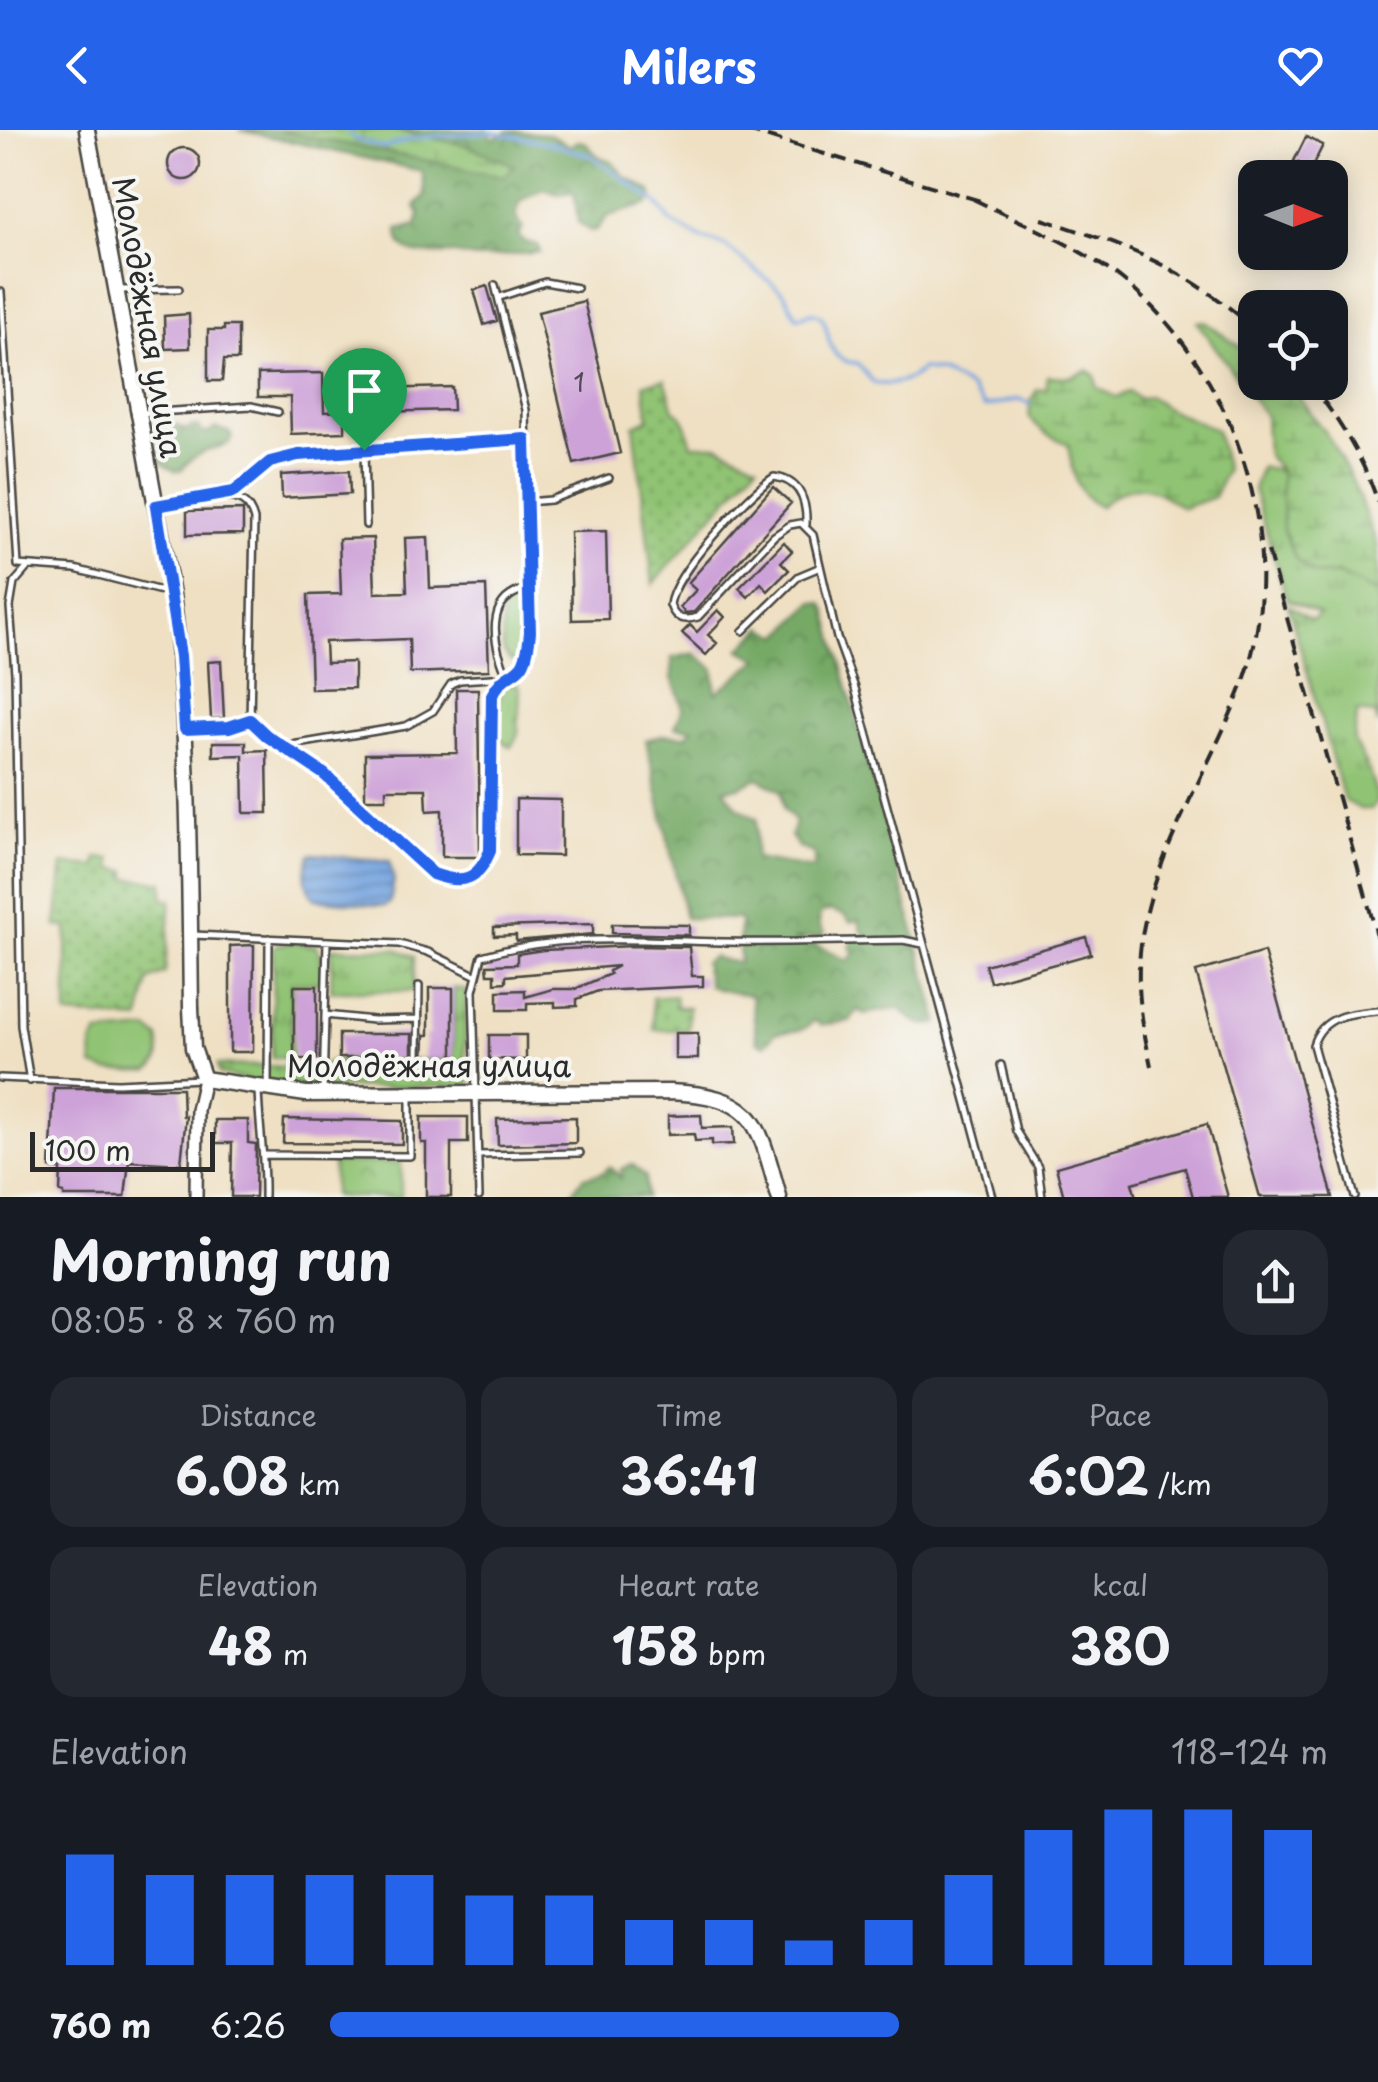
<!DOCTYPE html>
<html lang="en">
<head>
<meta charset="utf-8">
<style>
  :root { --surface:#171b24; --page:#242831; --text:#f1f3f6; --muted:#9ea1a6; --accent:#2563eb }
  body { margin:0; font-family:"Playpen Sans",sans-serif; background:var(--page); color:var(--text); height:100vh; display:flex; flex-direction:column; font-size:38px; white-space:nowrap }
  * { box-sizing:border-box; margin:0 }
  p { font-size:32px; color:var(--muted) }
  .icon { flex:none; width:55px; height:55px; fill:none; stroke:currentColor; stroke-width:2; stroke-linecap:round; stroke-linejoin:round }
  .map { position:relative; height:1067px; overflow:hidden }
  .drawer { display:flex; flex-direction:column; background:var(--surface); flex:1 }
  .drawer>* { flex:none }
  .needle { width:65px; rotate:91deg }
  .tools { position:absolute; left:1238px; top:30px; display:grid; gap:20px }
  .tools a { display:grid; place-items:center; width:110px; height:110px; border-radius:20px; background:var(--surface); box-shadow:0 5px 25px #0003; font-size:50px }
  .scale { position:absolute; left:30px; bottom:25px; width:185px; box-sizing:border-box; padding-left:10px; border:5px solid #2b2b2b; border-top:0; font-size:28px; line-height:35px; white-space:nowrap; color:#2b2b2b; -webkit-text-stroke:8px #f6f6f2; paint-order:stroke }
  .pin { position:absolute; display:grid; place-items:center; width:85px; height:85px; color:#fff; margin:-102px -42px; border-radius:50% 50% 50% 0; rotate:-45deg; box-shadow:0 0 10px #0007 }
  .pin .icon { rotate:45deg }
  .round { display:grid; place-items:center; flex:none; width:105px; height:105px; border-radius:30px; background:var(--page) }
  .headline { display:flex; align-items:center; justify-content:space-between; height:170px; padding:0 50px }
  h1 { font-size:55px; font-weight:700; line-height:75px }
  .figures { display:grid; grid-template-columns:repeat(3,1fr); gap:15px; height:170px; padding:10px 50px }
  .figures div { display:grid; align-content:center; border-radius:25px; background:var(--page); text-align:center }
  .figures b { font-size:50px; font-weight:700 }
  .figures small { font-size:28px; font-weight:400 }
  .figures p { font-size:28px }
  .chart { height:280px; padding:20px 50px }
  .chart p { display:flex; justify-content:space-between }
  .chart svg { width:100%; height:180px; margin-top:10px; stroke:var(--accent); stroke-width:6 }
  ul { padding:0 50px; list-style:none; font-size:32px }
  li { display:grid; grid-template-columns:160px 120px 1fr; align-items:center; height:75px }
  li i { height:25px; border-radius:12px; background:var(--accent) }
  header { display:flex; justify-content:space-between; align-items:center; height:130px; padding:0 50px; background:var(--accent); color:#fff; font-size:45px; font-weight:700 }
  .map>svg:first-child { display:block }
</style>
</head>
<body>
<header><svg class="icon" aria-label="back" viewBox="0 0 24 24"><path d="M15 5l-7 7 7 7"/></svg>Milers<svg class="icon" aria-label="heart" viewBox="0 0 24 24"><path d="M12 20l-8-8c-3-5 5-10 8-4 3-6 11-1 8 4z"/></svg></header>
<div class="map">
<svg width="1378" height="1067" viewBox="0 0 1378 1067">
  <defs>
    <pattern id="grass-tufts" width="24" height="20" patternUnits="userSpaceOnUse" patternTransform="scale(2.5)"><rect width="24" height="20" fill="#90c373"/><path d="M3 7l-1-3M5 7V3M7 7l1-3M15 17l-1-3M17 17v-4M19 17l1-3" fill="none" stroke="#769f5f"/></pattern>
    <pattern id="forest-crowns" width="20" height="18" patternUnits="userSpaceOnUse" patternTransform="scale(2.5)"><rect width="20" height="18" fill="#74a965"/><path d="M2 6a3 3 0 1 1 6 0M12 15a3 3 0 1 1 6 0" fill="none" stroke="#5f8a53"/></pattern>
    <pattern id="wetland-marsh" width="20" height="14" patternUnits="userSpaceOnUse" patternTransform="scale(2.5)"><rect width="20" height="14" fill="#90c373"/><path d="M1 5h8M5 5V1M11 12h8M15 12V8" fill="none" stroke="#769f5f"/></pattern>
    <pattern id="park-crowns" width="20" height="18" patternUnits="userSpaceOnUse" patternTransform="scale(2.5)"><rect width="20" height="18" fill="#90c373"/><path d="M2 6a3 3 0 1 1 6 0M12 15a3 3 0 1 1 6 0" fill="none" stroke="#769f5f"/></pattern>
    <pattern id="garden-dots" width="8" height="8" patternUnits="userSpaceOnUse" patternTransform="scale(2.5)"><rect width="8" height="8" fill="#90c373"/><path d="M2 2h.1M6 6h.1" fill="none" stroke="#769f5f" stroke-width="1.8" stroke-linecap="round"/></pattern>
    <pattern id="water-rules" width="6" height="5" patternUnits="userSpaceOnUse" patternTransform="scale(2.5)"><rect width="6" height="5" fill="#76a4df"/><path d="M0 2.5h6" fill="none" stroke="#6186b5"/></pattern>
  </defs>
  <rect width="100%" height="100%" fill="#f6f6f2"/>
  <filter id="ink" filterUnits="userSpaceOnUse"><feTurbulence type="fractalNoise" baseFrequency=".01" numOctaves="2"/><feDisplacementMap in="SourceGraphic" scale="20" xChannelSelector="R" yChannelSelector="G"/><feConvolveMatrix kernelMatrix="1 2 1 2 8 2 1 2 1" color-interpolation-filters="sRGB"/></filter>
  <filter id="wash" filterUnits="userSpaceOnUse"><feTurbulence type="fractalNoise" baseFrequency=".0048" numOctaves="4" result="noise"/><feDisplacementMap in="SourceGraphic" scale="40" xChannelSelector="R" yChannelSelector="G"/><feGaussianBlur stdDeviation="2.25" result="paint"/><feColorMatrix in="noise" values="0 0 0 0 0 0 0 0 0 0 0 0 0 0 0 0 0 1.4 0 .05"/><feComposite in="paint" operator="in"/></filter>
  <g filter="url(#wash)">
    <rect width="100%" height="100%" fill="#efe0c3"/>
    <!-- grass -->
    <path fill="url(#grass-tufts)" stroke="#5e774f" stroke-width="2.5" d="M1261,337L1276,339L1284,347L1342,442L1378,456V595L1375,584L1357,582L1354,612L1369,641L1378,669L1372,679H1360L1344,670L1288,475L1312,490L1320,484L1287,469L1253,359Z
      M524,466C527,486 532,514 519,531H510L503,521L502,480L511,470Z
      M516,553L520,559L518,604L511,617L499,609L497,572L507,555Z
      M294,812L316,815L321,825L322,853H292L291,928H272L273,818L278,814Z
      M332,818L396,819L414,826V861H331Z
      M454,858L466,860L465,930L470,953L466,956C385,956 298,965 219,944L217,935L322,937L333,930H453Z"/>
    <!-- forest -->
    <path fill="url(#forest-crowns)" stroke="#506a48" stroke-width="2.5" fill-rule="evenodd" d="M239,0H488L493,9L508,1L549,4L570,16L577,11L585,12C595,23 595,27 612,31L624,46L651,61L653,69L646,75L608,86L596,100L590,101L578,92L574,62L557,64L544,59L520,71L516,87L523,98L518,105L524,112L538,115L540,122C519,124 498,127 477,128C469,128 461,124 454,124C435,123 397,132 398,100L417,95L420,84L415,76L425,65L422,41Z
      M163,289L186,300L193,296L199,297L200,302L208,303L215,298L229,302L232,307L229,313C211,321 194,321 182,340L175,341L161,332V318L150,298Z
      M814,472L823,473L827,480L939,893C922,898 911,891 900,878L864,884L858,879L850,891L821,895L814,890C804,904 790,900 775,903L765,915L757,912L751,865C737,862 723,863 709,856L704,832L714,826L717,829L739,833L740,789L685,788L646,610L664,605L686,606L692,599L675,597L683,578L672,548V528L695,523L714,539L716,563L759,529L740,520L763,497L780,506ZM758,648L781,661L784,680L795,692L791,706L799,718L814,723V739L755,729L757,689L738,678L724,659L739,657ZM829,780L844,785L850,792L859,790L861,800L868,807L854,809L850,817L854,823L848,831L816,815L793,809L821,807L824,803L819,795L820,784Z
      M632,1034L645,1046L646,1067H569L583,1047L602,1043L609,1037L621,1047V1039Z"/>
    <!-- wetland -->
    <path fill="url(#wetland-marsh)" stroke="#5e774f" stroke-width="2.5" d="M274,0H394L465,15L514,35L504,46Z
      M1204,191L1255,228V252L1289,254L1331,311L1353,352L1378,417V464L1339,445L1314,444L1297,431L1283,400L1281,341L1267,325L1265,286L1197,192Z
      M1087,240L1095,246L1096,257L1116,267L1129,262L1139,269L1149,266L1166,278L1216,300L1226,340L1214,367L1183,378C1149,356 1133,346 1099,377C1075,364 1072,340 1068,314L1046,304L1029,288L1030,274L1037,260L1047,259V246L1070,247Z"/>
    <!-- park -->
    <path fill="url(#park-crowns)" stroke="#5e774f" stroke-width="2.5" d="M333,1032L401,1033V1067H333Z"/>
    <!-- garden -->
    <path fill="url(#garden-dots)" stroke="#5e774f" stroke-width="2.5" d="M665,249L674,280C686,286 688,302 692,315H718L758,334L653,454L634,295L649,289L644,254Z
      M97,728L112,729L111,738L127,741V748L163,752V768L171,770L165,843L149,850L140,890L67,885V797L56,796L63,734L96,737Z
      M675,866L676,877H689L688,900H654L652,868Z"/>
    <!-- pitch -->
    <path fill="#90c373" stroke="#5e774f" stroke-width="2.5" d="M149,900L159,908C161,921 161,934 149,941H106L93,936L92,913L98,904Z"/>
    <!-- water -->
    <path fill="url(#water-rules)" stroke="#506885" stroke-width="2.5" d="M314,724L389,731L394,750L390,773L385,776L315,769C302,754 305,743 310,725Z"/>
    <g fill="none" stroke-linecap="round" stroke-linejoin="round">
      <!-- stream -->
      <path stroke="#76a4df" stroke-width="4" d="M347,0L355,9L384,18L414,8L492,2L550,13L592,26L657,73L671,92L700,108L724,115L784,163L797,187C802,186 807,183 813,183C836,185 817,232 857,233L874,253C891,256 911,252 922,239L941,243L970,258L985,277L1019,269L1030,274"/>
    </g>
    <g id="blocks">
      <!-- building -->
      <path fill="#cda2d8" d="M1306,7L1323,15L1311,39L1294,31Z
        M168 34a16 16 0 1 1 32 0a16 16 0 1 1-32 0Z
        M487,156L497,191L484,195L474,160Z
        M584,171L620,323L574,334L538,182Z
        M189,184L190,218L165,219L164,186Z
        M224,196H238V230H224L222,251H208V200H224Z
        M323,243L324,282L345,281V302L291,304L290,267H258V244Z
        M452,257L453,280L375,282V259Z
        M349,341L350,364L282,368L281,345Z
        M773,357L791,373L694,482L685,483L680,477L696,460L688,453Z
        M243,380V404L187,405V381Z
        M606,401L608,489L572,490L570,402Z
        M428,407L430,458L486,456L489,540L410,543L409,509L325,512L326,533L354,532V558L311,559L308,465L341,464L339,409L373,408L375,463L407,462L405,408Z
        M784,412L792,421L781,432L789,440L768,461L761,453L748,467L739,458Z
        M718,480L725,487L708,505L717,513L706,525L682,503L690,495L697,502Z
        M221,531L224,588L211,589L208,532Z
        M456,559H478L480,727H442V680L427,681L426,659H386V669H365V624L457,623Z
        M213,612H246V621L267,620L268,683H244L243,625L213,626Z
        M516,669L561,670V726L516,725Z
        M593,794V804L516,811V805L494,806V797Z
        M612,794L689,795V805L612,803Z
        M1086,807L1091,824L990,852L985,835Z
        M254,815L253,922H230V816Z
        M634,816L689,817L692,846H703V856L598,861L577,869V876L555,877V872L527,873V880H498V861L525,860V867L553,859H575L610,844L609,841L618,836L506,846V852L495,853V844H488L487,835L517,834V824L543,820Z
        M1264,822L1333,1067H1260L1196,842Z
        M294,856H317V929H294Z
        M429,858H453V929H424L425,905H429Z
        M675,903H698V929H675Z
        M339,904H412V928H339Z
        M489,905H526V930L489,929Z
        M54,958H182L183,986H186L181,1034L129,1031L125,1067H64V1063L60,1062L61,1039L50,1038Z
        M701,985L702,998L733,997L734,1014L712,1015V1010L695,1011L694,1004L668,1005V986Z
        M421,987H468V1013H451V1067H426V1013H421Z
        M576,987V1013L498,1015L497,989Z
        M284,989L402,991V1014L283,1013Z
        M215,990H248V1013L256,1014L255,1067H231L232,1013H215Z
        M1207,994L1228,1067H1193L1185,1038L1132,1053L1136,1067H1064L1056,1037Z"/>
    </g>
  </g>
  <g filter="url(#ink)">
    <use href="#blocks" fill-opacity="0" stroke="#484642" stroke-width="2.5"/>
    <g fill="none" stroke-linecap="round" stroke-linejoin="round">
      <defs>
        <path id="service" d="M117,160L179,159
          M1,162L18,435L75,439L169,463
          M500,167L545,152L577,158
          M142,283L251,276L278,282
          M364,321L366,395
          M221,366C239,368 249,371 254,390L250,590L267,606L324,644L433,744C463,755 478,750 490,721L493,565C501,549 523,545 528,528C530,520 530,510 531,502L526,280L495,155
          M527,372L550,370L609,348
          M157,376L234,362L270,332L298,325L525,309
          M806,395C807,371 800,350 774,347C747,365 673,444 670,475C675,490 684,491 698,487L774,406L790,395L801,393L813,405L837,508L855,558L992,1067
          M27,438L14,453L10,477L15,543L21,896L30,951
          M743,501L799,446L818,438
          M188,599L229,597L250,590
          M286,616L406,596L433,581L451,554L460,550L508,547C493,515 483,467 528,459
          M193,805L399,814L428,822L475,845
          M325,885L373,890L418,889
          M418,928L419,856
          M1001,935L1016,1001L1038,1037L1042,1067
          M0,948L118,953L201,949
          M268,955L269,808
          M258,959C259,996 265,1030 264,1067
          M323,961L327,811
          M265,1025L410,1026V965
          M478,1025L580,1023
          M479,1067L473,861L482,826C561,802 645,811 726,812C785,813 844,811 903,810L923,814
          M1355,1067L1313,915C1322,885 1351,883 1378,881"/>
        <path id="minor" d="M196,1067L197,980L204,949"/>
        <path id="tertiary" d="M87,0L172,464C190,601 189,740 191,878L193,918L204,949L306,964L670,962C757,966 758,992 779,1067"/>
      </defs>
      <!-- service casing -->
      <use href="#service" stroke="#484642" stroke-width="10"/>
      <!-- minor casing -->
      <use href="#minor" stroke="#484642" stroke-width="16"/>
      <!-- tertiary casing -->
      <use href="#tertiary" stroke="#484642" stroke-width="19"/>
      <!-- service -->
      <use href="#service" stroke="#fff" stroke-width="5"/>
      <!-- minor -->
      <use href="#minor" stroke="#fff" stroke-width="11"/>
      <!-- tertiary -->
      <use href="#tertiary" stroke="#fff" stroke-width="14"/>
      <!-- rail -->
      <path stroke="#2b2b2b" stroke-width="4" stroke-dasharray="15 8" stroke-linecap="butt" d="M745,0L984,72
        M973,69C1020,92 1070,112 1113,143C1235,233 1295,413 1242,556C1209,642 1148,731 1140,823C1136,862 1143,898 1151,936
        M1042,89C1130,117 1184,137 1255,199
        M1309,252C1338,288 1363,328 1378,372
        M1268,421L1378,809"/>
    </g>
  </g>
  <g fill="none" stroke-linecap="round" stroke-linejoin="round" filter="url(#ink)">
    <defs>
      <path id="route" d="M525,309L530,502C525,556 512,530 492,565L490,721C478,750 463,755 433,744L324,644L267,606L250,590L229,597L185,599L180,526L156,376L234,362L270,332L298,325Z"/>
    </defs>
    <!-- route casing -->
    <use href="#route" stroke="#fff" stroke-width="20"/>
    <!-- route -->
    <use href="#route" stroke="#2563eb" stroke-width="12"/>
  </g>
  <g text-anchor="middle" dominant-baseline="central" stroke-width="8" stroke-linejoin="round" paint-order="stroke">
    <!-- number labels -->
    <g font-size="25" fill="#544956">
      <text x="579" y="252">1</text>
    </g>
    <!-- street labels -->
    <g font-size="30" fill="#2b2b2b" stroke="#f6f6f2">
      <text transform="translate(149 187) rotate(80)">Молодёжная улица</text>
      <text x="429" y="934">Молодёжная улица</text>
    </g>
  </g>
</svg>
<div class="tools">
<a><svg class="needle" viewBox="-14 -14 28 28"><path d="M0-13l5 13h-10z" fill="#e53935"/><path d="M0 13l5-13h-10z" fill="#9ea1a6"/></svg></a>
<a><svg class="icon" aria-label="locate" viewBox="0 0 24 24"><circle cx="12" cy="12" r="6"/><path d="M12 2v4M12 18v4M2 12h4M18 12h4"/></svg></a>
</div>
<div class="scale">100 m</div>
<div class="pin" style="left:364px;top:320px;background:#1e9e55"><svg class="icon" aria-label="arrive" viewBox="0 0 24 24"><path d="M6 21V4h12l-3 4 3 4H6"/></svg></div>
</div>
<section class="drawer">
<div class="headline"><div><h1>Morning run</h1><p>08:05 · 8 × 760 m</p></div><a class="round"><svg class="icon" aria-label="share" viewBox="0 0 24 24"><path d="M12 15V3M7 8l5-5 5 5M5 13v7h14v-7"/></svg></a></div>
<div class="figures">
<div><p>Distance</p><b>6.08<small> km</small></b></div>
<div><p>Time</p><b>36:41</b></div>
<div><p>Pace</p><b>6:02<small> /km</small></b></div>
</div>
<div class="figures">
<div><p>Elevation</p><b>48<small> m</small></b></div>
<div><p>Heart rate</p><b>158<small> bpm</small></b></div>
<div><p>kcal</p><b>380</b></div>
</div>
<div class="chart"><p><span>Elevation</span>118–124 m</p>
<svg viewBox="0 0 160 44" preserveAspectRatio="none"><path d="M5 44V17M15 44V22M25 44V22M35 44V22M45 44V22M55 44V27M65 44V27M75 44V33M85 44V33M95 44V38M105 44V33M115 44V22M125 44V11M135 44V6M145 44V6M155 44V11"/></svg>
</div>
<ul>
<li><b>760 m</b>6:26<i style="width:57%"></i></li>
</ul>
</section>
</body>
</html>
